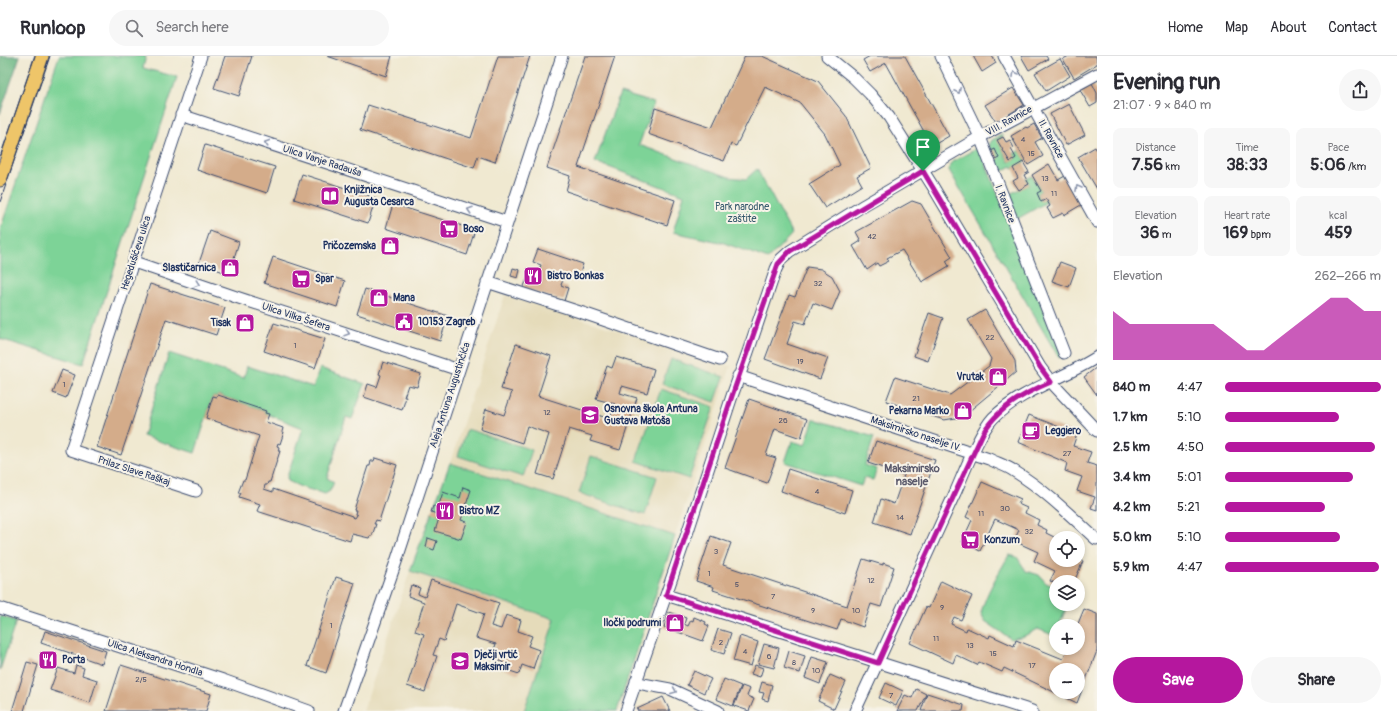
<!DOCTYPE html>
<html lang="en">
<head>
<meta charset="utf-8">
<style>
  :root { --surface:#fff; --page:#f7f7f7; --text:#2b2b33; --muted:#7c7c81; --line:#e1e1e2; --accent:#b5179e }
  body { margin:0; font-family:Pangolin,sans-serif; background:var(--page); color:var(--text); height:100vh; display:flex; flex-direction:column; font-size:15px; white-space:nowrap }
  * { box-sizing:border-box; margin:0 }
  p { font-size:13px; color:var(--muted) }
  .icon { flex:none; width:22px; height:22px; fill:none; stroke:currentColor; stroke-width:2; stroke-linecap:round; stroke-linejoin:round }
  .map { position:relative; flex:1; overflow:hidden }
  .details { display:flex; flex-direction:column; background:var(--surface); width:300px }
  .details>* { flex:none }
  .controls { position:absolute; left:1049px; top:475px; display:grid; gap:8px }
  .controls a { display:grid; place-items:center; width:36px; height:36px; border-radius:50%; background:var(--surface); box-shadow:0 2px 6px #0003; font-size:20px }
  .pin { position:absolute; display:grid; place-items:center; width:34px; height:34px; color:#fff; margin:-41px -17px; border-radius:50% 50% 50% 0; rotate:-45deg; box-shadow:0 0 4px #0007 }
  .pin .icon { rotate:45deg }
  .round { display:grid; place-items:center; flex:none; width:42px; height:42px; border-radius:21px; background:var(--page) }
  .head { display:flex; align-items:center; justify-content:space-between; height:68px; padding:0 16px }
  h1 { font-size:22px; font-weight:700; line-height:30px }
  .metrics { display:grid; grid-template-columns:repeat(3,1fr); gap:6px; height:68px; padding:4px 16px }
  .metrics div { display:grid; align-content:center; border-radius:8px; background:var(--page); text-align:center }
  .metrics b { font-size:17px; font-weight:700 }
  .metrics small { font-size:11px; font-weight:400 }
  .metrics p { font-size:11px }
  .chart { height:112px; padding:8px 16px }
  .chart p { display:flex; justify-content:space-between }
  .chart svg { width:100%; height:72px; margin-top:4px; fill:var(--accent); opacity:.7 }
  .button { display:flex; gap:8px; margin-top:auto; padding:8px 16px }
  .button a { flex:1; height:46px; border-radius:24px; background:var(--accent); color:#fff; font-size:16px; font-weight:700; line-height:46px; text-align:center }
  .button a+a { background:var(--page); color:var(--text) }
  ul { padding:0 16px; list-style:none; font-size:13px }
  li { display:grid; grid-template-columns:64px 48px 1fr; align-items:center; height:30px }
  li i { height:10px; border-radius:5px; background:var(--accent) }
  header { display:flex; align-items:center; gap:24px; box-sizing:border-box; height:56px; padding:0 20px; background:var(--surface); border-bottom:1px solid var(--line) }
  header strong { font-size:19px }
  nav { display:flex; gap:22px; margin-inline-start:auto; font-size:14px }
  .search { width:280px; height:36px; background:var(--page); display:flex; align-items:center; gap:10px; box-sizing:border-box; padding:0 14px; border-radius:22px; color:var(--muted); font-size:15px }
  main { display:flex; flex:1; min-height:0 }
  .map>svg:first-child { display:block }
</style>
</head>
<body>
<header>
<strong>Runloop</strong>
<div class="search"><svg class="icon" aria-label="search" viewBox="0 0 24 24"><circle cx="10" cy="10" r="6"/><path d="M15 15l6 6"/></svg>Search here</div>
<nav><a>Home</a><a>Map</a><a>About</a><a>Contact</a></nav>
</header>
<main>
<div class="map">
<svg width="1097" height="655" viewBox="0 0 1097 655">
  <rect width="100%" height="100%" fill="#f7f3e8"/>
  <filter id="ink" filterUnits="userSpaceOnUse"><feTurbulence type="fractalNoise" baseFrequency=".025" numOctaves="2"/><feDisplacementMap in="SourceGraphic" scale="8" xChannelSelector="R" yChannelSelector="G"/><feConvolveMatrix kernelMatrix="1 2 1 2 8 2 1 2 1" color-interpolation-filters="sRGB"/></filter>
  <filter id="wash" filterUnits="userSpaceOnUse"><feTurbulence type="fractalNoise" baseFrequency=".012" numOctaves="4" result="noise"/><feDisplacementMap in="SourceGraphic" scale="16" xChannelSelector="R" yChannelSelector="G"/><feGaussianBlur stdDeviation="0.9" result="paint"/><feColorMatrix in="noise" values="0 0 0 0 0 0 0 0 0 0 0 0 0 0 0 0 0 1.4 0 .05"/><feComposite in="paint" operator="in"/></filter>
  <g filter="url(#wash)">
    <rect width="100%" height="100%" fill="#f0e9d1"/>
    <!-- built -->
    <path fill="#e5dbba" d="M505,239L731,310L675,480L450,407Z
      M410,515L555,563L524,655H363Z"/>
    <!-- green -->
    <path fill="#7dd397" stroke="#4c817a" d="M59,0H146L143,12L177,21L83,308L0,283V174Z
      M620,37L654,47L639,89L729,121L746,123L757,113L792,178L768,203L724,187L673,176L684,139L595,106Z
      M1002,79L1003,81L998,84L1009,106L1016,102L1014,98L1020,94L1026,105L1013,112L1012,110L999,117L989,89L992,84Z
      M979,91L1062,300L1059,302L949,114L950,108L952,106Z
      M1032,120L1041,135L1037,137L1041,145L1046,143L1047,146L1017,163L1008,139L1029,128L1026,123Z
      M169,297L244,322L247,310L313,331L320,312L365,328L352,363L346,361L327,422L334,426L330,435L325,438L301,431L288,425L287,421L303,372L265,357L266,355L218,339L217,341L213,340L195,397L143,380Z
      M671,303L724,321L715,346L662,328Z
      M661,333L714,351L689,423L636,405Z
      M814,363L874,381L865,409L877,413L873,424L864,422L861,430L785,406L792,385L805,389Z
      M467,373L532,394L523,421L458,400Z
      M591,400L657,421L645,459L579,437Z
      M450,407L675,480L617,655H524L555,563L410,515Z
      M1009,499L1017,501L1026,515L1039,519L1046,527L1056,531V548H1068L1059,570H1056L1055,580L1038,573L1024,580L1011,583L985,565L981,557C986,536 999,517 1009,499Z
      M0,560L16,565L0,614Z"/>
    <!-- forest -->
    <path fill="#66b580" stroke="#40726f" d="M0,0H20L0,58Z"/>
    <g id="blocks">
      <!-- building -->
      <path fill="#d4ac8a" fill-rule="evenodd" d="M225,0H252L239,40L214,32Z
        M327,0H392L386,20Z
        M498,0H530L495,106L478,100L474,112L360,74L368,49L471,82Z
        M585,0H615L578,111L675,144L667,169L566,135L570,120L547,112Z
        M745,0H762L818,25L846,60L871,112L857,120L862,129L825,152L809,128L840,109L825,78L800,47L765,31L736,90L731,88L724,105L648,78L655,52L712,71Z
        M870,0H905L949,80L932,90L886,7L870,16L863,4Z
        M973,0H992L996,7L982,16Z
        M1021,0H1046L1048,3L1029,14Z
        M1069,0H1096L1097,8L1074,22L1063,3Z
        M1060,3L1070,20L1046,35L1035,17Z
        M1092,27L1097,37V47L1090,51L1080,34Z
        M1013,32L1024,49L996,66L985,49Z
        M1069,48L1085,79L1066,89L1050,58Z
        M1034,68L1042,82L1035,86L1043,100L1028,109L1011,80L1026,71L1027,72Z
        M1003,81L1006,86L1010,84L1014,92L1011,93L1016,102L1010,106L997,84Z
        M205,89L275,111L267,137L197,114Z
        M1095,91L1097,95V133L1078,101Z
        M995,93L999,102L995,104L991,95Z
        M1023,106L1029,116L1024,119L1029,128L1019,134L1013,125L1018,122L1013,112Z
        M1049,108L1058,124L1065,120L1081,149L1064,159L1063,157L1053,162L1047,152L1050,150L1046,143L1041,146L1037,137L1041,135L1032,119Z
        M302,118L376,142L368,167L294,143Z
        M912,145L921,148L952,201L946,205L949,210L922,226L902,194L887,202L889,205L879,210L877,207L867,214L853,190L861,185L856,176Z
        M393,148L475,174L467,199L386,172Z
        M210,175L239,186L229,218L199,207Z
        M538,193L583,208L578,223L565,219L561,229L568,232L564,245L523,233L530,215L538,217L541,209L533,206Z
        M273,201L345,225L337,251L264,227Z
        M1060,206L1076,212L1069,231L1052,225Z
        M807,211L821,213L832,220L840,235L832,254L813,247L805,268L795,265L787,288L828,302L820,323L765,303L789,239L795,241Z
        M513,212L520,214L518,222L511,220Z
        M150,228L225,252L216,279L166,263L121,399L97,391Z
        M365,233L448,260L440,285L357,258Z
        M985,254L1015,305L1016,316L962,361L944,364L886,345L895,321L950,339L989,310L991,303L968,264Z
        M929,257L943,262L928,305L914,300Z
        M274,267L325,283L315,312L264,295Z
        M516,288L551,300L538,340L610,363L615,348L596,343L607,310L612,312L616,301L654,313L647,337L622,330L620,337L637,342L620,394L590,385L592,380L569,373L553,423L537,418L549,378L527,370L522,387L480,373L486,353L504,359L512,336L501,333Z
        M383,306L421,318L417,331L408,329L404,341H406L402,354L364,341L368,328L377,331L381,319L379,318Z
        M1097,311V339L1084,321Z
        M62,314L75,319L66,342L53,337Z
        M218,339L266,355L265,357L269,358L266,366L283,372L282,376H284L280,388L278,387L277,390L279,391L278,395H280L270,426H268L267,429H265L264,433L273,436V433L352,460V461L355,462L357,459L355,458L356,454H354L368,410H370L371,405H374L375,402L397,409L379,465L376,464L374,468H376L372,480H370L369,482L352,478L350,485L257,455L260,448L239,441L241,437H238L243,424H245L259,380L206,362L213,340L217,341Z
        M749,343L807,363L801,382L775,373L766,399L776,402L767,427L725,412Z
        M1029,359L1077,378L1073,390L1091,396L1087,407L1097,410V454L1091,452L1095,441L1077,435L1082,421L1065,415L1067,407L1018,386Z
        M876,385L935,404L910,478L874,466L881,443L894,448L904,419L868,407Z
        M788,413L852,434L845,457L781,435Z
        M982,426L1021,443L1018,448L1027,452L1025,457L1039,464L1037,469L1047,474L1046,477L1056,482V504L1078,503L1083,505L1074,526H1056V527L1050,525L1055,515L1034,505L1038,496L1014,485L1019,474L995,463L980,495L962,486L972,464L966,461Z
        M463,431L471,434L461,464L467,466L461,483L435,475L440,459L431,456L433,450L438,452L443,436L460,442Z
        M711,480L731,487L723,509L847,550L863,503L883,509V507L894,511L881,551L871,548L863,571L841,563L837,574L713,534L714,531L696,525Z
        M428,482L437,485L434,494L426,491Z
        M336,521L355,527L326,617L307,610Z
        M431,524L499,547L491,570L501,573L506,559L521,564L518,575L532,580L528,590L539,594L533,613L522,609L519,618L501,612L503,606L491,602L496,588L476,582L484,558L456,548L444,585L439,583L433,599L437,600L425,636L407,630L424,578L415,575L424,546L408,540L411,529L420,532L418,538L425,541Z
        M941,525L972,540L961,564L954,561L951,568L966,575L967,572L989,582L990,579L1014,590L1016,584L1063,603L1068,592H1078L1077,570L1084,553L1097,558V595L1077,647L1004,612L1002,616L979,606L977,609L956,599L953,607L910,587L926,551L929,552ZM1056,614H1078V636H1056Z
        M669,556L686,562L684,568L688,570L691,564L693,565L694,561L706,566L705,568L709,570L703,585L664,571Z
        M718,573L731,577L724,598L711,594Z
        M45,575L106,595L102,608L41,587Z
        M740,580L758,586L751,610L733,605Z
        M764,588L779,592L774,612L758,608Z
        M789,595L805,600L800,617L784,612Z
        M812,601L828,606L820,628L805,622Z
        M27,606L38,609L24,655H12Z
        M76,609L84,612L82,619L97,624L90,647L50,634L58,612L74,617Z
        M121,609L211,638L206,655H106Z
        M755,609L763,612L760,621L751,618Z
        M694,615L711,623L704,637L687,629Z
        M830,619L846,626L834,653L818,645Z
        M724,623L741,630L733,650L716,643Z
        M762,626L772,629L768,645L762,643L764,637L759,636Z
        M886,627L903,635L896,650L879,642Z
        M742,630L750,633L747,640L754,643L749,655L734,650Z
        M916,633L926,638L918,655H897L905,639L912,642Z
        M927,637L964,649L963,655H921Z
        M663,641L670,655H638L637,653Z"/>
    </g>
  </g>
  <g filter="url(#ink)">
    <use href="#blocks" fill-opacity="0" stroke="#3b4b6f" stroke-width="1"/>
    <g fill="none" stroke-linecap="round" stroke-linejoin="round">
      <defs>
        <path id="minor" d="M827,0L854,22L870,38L889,61L932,129L1040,311L1051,326L1097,375
          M941,0L980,81L1064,297
          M1004,0L1097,166
          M181,59L507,166
          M134,206L236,241L459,314
          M487,226L586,258L720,304
          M738,320L989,403C997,407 1007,410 1014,415C1045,434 1070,459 1096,483
          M196,435L71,394L201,0
          M666,539L1032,655
          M0,552L223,624L309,655
          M636,625L643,628L670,633L718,655
          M344,655L397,503L562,0
          M626,655L688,475L732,340L748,296L776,213L781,203L790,195L864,149L980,81L1097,18
          M855,655C889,583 921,510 955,437C964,417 979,377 993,362C1023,333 1063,323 1097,301"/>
        <path id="major" d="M0,124L42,0"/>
      </defs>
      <!-- minor casing -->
      <use href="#minor" stroke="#3b4b6f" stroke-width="13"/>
      <!-- major casing -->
      <use href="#major" stroke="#3b4b6f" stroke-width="15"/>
      <!-- minor -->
      <use href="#minor" stroke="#fff" stroke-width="11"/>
      <!-- major -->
      <use href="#major" stroke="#eec569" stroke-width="13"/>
      <!-- tram -->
      <path stroke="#1b2f5e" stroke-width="1" d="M0,101L35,0
        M0,146L50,0"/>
    </g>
    <!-- one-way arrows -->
    <defs><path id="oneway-chevron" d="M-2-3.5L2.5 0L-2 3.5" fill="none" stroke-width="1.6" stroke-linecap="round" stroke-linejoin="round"/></defs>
    <g stroke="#8d97ae">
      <use href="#oneway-chevron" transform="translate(1015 18) rotate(-120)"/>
      <use href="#oneway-chevron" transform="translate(958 35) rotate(64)"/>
      <use href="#oneway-chevron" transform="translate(267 87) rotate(-162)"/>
      <use href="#oneway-chevron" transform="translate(1078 132) rotate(-119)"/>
      <use href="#oneway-chevron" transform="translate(470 154) rotate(-162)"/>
      <use href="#oneway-chevron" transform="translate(197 228) rotate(19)"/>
      <use href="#oneway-chevron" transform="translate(347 277) rotate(18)"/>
      <use href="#oneway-chevron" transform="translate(674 635) rotate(23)"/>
    </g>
  </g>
  <g fill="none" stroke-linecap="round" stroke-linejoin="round" filter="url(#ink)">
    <defs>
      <path id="route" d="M923,115L1040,311L1051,326C1024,337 998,352 983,377L924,504L878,607L666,539L732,340L778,208L790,195Z"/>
    </defs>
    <!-- route casing -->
    <use href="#route" stroke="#fff" stroke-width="8"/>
    <!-- route -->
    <use href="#route" stroke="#b5179e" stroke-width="5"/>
  </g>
  <!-- icons -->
  <defs>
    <symbol id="library-square" viewBox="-11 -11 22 22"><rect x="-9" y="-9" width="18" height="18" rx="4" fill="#b5179e" stroke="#f7f3e8"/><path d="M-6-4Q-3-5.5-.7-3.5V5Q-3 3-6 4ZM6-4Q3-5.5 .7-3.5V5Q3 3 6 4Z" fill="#fff"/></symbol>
    <symbol id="supermarket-square" viewBox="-11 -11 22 22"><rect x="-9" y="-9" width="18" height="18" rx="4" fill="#b5179e" stroke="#f7f3e8"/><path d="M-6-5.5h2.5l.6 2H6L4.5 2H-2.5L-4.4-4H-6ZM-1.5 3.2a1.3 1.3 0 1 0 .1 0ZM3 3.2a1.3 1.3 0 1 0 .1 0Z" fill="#fff"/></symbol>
    <symbol id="shop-square" viewBox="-11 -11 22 22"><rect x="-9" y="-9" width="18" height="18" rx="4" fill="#b5179e" stroke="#f7f3e8"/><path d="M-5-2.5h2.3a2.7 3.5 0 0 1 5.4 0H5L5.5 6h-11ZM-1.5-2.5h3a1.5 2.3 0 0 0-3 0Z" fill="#fff"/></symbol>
    <symbol id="restaurant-square" viewBox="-11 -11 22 22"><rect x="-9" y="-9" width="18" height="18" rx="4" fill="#b5179e" stroke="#f7f3e8"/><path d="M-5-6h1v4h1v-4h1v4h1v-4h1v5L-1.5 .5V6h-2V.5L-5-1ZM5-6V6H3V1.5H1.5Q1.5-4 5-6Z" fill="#fff"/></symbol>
    <symbol id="civic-square" viewBox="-11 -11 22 22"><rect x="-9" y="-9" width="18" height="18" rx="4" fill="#b5179e" stroke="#f7f3e8"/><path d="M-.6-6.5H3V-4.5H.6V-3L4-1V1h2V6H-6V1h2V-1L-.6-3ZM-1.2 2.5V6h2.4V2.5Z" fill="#fff"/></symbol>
    <symbol id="school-square" viewBox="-11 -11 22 22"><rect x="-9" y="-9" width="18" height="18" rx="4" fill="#b5179e" stroke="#f7f3e8"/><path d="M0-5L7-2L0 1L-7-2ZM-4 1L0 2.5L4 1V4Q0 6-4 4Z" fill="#fff"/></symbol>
    <symbol id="cafe-square" viewBox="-11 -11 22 22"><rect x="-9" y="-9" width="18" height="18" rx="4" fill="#b5179e" stroke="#f7f3e8"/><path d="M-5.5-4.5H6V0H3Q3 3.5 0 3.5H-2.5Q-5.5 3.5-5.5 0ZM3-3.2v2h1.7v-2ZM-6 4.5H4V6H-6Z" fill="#fff"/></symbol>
  </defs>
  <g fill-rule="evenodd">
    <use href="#library-square" x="319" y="129" width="22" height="22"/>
    <use href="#supermarket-square" x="438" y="162" width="22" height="22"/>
    <use href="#shop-square" x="379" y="179" width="22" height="22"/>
    <use href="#shop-square" x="219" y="201" width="22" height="22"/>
    <use href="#restaurant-square" x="522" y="209" width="22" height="22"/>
    <use href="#supermarket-square" x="290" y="212" width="22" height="22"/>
    <use href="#shop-square" x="368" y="231" width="22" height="22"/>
    <use href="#civic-square" x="393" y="255" width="22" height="22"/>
    <use href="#shop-square" x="234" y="256" width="22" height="22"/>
    <use href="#shop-square" x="987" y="310" width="22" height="22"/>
    <use href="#shop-square" x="952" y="344" width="22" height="22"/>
    <use href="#school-square" x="579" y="348" width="22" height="22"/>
    <use href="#cafe-square" x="1020" y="364" width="22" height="22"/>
    <use href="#restaurant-square" x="434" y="444" width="22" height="22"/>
    <use href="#supermarket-square" x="959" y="473" width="22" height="22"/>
    <use href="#shop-square" x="664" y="556" width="22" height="22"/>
    <use href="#restaurant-square" x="37" y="593" width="22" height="22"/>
    <use href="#school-square" x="449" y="594" width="22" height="22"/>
  </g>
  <g text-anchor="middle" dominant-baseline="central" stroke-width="4" stroke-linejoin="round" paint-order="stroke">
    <!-- number labels -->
    <g font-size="8" fill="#494e69">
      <text x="1023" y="83">4</text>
      <text x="1031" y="97">15</text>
      <text x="1045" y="122">13</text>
      <text x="1054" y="137">11</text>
      <text x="872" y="180">42</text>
      <text x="818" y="227">32</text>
      <text x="990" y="281">22</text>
      <text x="295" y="289">1</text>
      <text x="800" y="305">19</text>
      <text x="64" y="328">1</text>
      <text x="916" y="342">21</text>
      <text x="547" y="356">12</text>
      <text x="783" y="364">26</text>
      <text x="1067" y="397">27</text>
      <text x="817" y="435">4</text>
      <text x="1005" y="452">30</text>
      <text x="981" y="457">11</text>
      <text x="900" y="461">14</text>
      <text x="1029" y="475">32</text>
      <text x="716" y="495">3</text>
      <text x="709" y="517">1</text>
      <text x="871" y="524">12</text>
      <text x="737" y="528">5</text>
      <text x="773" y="540">7</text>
      <text x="942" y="551">9</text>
      <text x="813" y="554">9</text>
      <text x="856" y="554">10</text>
      <text x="331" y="569">1</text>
      <text x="936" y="582">11</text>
      <text x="721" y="586">2</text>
      <text x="970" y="589">13</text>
      <text x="745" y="595">4</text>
      <text x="993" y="597">15</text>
      <text x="769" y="600">6</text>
      <text x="794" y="606">8</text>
      <text x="1032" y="609">17</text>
      <text x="816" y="614">10</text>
      <text x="141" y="623">2/5</text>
      <text x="891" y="639">7</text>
    </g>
    <!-- street labels -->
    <g font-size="10" fill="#1b2f5e" stroke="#f7f3e8">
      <text transform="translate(1009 65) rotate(-29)">VIII. Ravnice</text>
      <text transform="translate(1051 83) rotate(61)">II. Ravnice</text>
      <text transform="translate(322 105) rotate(18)">Ulica Vanje Radauša</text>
      <text transform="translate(1005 148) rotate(69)">I. Ravnice</text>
      <text transform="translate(136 197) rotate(-72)">Hegedušićeva ulica</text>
      <text transform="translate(296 261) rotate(18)">Ulica Vilka Šefera</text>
      <text transform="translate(450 339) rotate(-72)">Aleja Antuna Augustinčića</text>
      <text transform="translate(916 378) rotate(18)">Maksimirsko naselje IV.</text>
      <text transform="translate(134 415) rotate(18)">Prilaz Slave Raškaj</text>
      <text transform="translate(155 602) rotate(18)">Ulica Aleksandra Hondla</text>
    </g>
    <!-- poi labels -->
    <g font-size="10" font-weight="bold" fill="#1b2f5e" stroke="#f7f3e8" text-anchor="start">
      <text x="344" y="134">Knjižnica<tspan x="344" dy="12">Augusta Cesarca</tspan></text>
      <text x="463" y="173">Boso</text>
      <text x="376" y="190" text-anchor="end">Pričozemska</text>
      <text x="216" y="212" text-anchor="end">Slastičarnica</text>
      <text x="547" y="220">Bistro Bonkas</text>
      <text x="315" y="223">Spar</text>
      <text x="393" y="242">Mana</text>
      <text x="418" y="266">10153 Zagreb</text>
      <text x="231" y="267" text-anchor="end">Tisak</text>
      <text x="984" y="321" text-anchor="end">Vrutak</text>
      <text x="604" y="353">Osnovna škola Antuna<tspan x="604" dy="12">Gustava Matoša</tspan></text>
      <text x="949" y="355" text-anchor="end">Pekarna Marko</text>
      <text x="1045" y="375">Leggiero</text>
      <text x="459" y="455">Bistro MZ</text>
      <text x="984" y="484">Konzum</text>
      <text x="661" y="567" text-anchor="end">Iločki podrumi</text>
      <text x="474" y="599">Dječji vrtić<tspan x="474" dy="12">Maksimir</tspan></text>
      <text x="62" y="604">Porta</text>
    </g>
    <!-- park labels -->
    <g font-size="10" fill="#34586c" stroke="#f7f3e8">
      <text x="742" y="151">Park narodne<tspan x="742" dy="12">zaštite</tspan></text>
    </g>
    <!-- neighbourhood labels -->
    <g font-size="11" font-weight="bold" fill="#5c5b6d" stroke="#f7f3e8">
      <text x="912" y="412">Maksimirsko<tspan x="912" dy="13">naselje</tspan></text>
    </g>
  </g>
</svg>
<div class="controls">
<a><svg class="icon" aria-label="locate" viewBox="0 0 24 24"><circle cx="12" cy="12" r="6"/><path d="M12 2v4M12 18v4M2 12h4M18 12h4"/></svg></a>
<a><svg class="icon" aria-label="layers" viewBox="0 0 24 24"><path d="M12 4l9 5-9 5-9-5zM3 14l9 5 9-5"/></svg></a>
<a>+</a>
<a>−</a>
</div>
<div class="pin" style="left:923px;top:115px;background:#1e9e55"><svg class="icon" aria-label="arrive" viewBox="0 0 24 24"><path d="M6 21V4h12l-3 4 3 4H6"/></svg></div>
</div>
<section class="details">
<div class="head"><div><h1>Evening run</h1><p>21:07 · 9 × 840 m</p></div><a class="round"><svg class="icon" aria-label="share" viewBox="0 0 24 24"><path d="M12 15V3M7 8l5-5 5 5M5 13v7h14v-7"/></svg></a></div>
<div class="metrics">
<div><p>Distance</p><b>7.56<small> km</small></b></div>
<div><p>Time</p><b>38:33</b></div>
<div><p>Pace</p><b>5:06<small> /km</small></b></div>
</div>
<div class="metrics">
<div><p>Elevation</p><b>36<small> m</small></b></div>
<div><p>Heart rate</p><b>169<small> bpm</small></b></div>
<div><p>kcal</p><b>459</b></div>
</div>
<div class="chart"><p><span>Elevation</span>262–266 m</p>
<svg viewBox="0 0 160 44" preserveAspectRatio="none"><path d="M0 44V14L10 22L20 22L30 22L40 22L50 22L60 22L70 30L80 38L90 38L100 30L110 22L120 14L130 6L140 6L150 14L160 14V44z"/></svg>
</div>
<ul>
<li><b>840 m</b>4:47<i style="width:100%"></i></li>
<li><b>1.7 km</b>5:10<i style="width:73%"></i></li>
<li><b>2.5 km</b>4:50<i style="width:96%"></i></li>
<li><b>3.4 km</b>5:01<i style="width:82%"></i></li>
<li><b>4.2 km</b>5:21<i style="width:64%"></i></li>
<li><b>5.0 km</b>5:10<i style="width:74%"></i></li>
<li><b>5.9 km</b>4:47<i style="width:99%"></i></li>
</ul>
<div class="button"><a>Save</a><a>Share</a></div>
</section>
</main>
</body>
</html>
